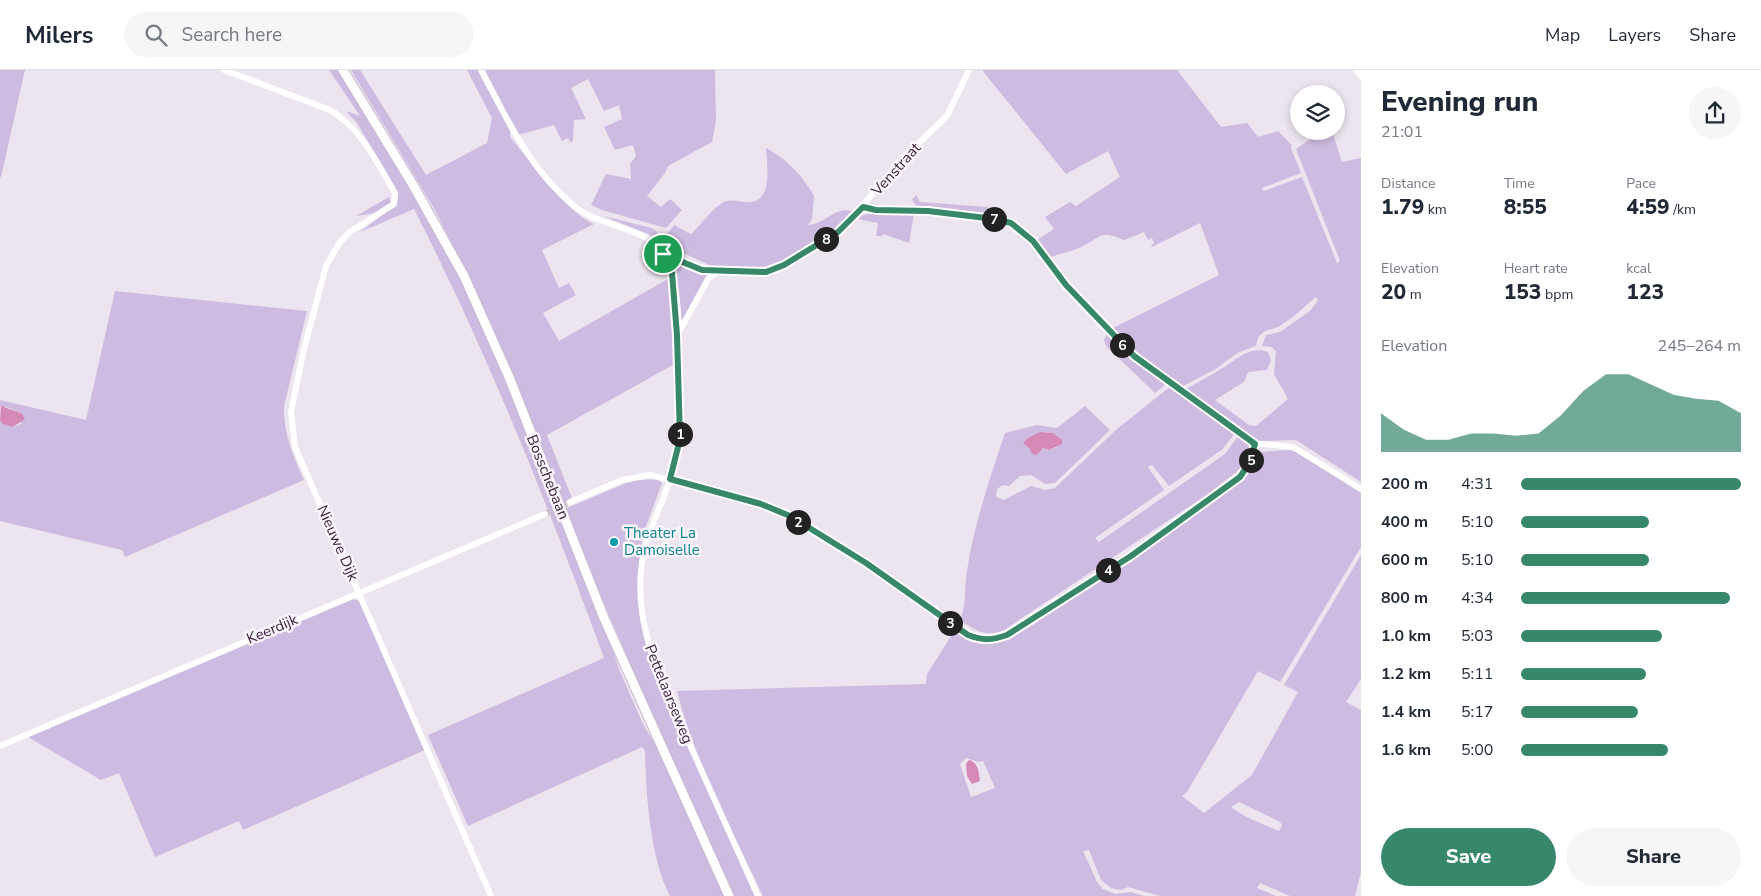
<!DOCTYPE html>
<html lang="en">
<head>
<meta charset="utf-8">
<style>
  :root { --surface:#fff; --page:#f6f6f7; --text:#1f2937; --muted:#747a83; --line:#e0e1e3; --accent:#378869 }
  body { margin:0; font-family:"Nunito Sans",sans-serif; background:var(--page); color:var(--text); height:100vh; display:flex; flex-direction:column; font-size:19px; white-space:nowrap }
  * { box-sizing:border-box; margin:0 }
  p { font-size:16px; color:var(--muted) }
  .icon { flex:none; width:28px; height:28px; fill:none; stroke:currentColor; stroke-width:2; stroke-linecap:round; stroke-linejoin:round }
  .map { position:relative; flex:1; overflow:hidden }
  .details { display:flex; flex-direction:column; background:var(--surface); width:400px }
  .details>* { flex:none }
  .controls { position:absolute; left:1290px; top:15px; display:grid; gap:10px }
  .controls a { display:grid; place-items:center; width:55px; height:55px; border-radius:50%; background:var(--surface); box-shadow:0 2px 8px #0003; font-size:25px }
  .pin { position:absolute; display:grid; place-items:center; width:42px; height:42px; color:#fff; margin:-21px; border:2px solid #fff; border-radius:50%; box-shadow:0 1px 5px #0007 }
  .km { position:absolute; width:25px; height:25px; margin:-12px; border-radius:50%; background:#222; color:#fff; font-size:14px; line-height:25px; text-align:center }
  .round { display:grid; place-items:center; flex:none; width:52px; height:52px; border-radius:26px; background:var(--page) }
  .head { display:flex; align-items:center; justify-content:space-between; height:85px; padding:0 20px }
  h1 { font-size:28px; font-weight:800; line-height:38px }
  .stats { display:grid; grid-template-columns:repeat(3,1fr); gap:8px; height:85px; padding:5px 20px }
  .stats div { display:grid; align-content:center }
  .stats b { font-size:21px; font-weight:800 }
  .stats small { font-size:14px; font-weight:400 }
  .stats p { font-size:14px }
  .chart { height:140px; padding:10px 20px }
  .chart p { display:flex; justify-content:space-between }
  .chart svg { width:100%; height:90px; margin-top:5px; fill:var(--accent); opacity:.7 }
  .cta { display:flex; gap:10px; margin-top:auto; padding:10px 20px }
  .cta a { flex:1; height:58px; border-radius:30px; background:var(--accent); color:#fff; font-size:20px; font-weight:800; line-height:58px; text-align:center }
  .cta a+a { background:var(--page); color:var(--text) }
  ul { padding:0 20px; list-style:none; font-size:16px }
  li { display:grid; grid-template-columns:80px 60px 1fr; align-items:center; height:38px }
  li i { height:12px; border-radius:6px; background:var(--accent) }
  header { display:flex; align-items:center; gap:30px; box-sizing:border-box; height:70px; padding:0 25px; background:var(--surface); border-bottom:1px solid var(--line) }
  header strong { font-size:24px }
  nav { display:flex; gap:28px; margin-inline-start:auto; font-size:18px }
  .search { width:350px; height:45px; background:var(--page); display:flex; align-items:center; gap:12px; box-sizing:border-box; padding:0 18px; border-radius:28px; color:var(--muted); font-size:19px }
  main { display:flex; flex:1; min-height:0 }
  .map>svg:first-child { display:block }
</style>
</head>
<body>
<header>
<strong>Milers</strong>
<div class="search"><svg class="icon" aria-label="search" viewBox="0 0 24 24"><circle cx="10" cy="10" r="6"/><path d="M15 15l6 6"/></svg>Search here</div>
<nav><a>Map</a><a>Layers</a><a>Share</a></nav>
</header>
<main>
<div class="map">
<svg width="1361" height="826" viewBox="0 0 1361 826">
  <rect width="100%" height="100%" fill="#ece4ee"/>
  <!-- green -->
  <path fill="#cebbe1" fill-rule="evenodd" d="M0,0H25L1,107H0Z
    M329,0H341L435,155L471,228L606,559L619,599L643,654L655,674L725,826H670C650,788 646,725 645,681L642,677L468,756L428,665L604,588C548,435 488,284 414,139L360,162L397,134L398,123L357,53L346,41L360,46Z
    M351,0H360L426,105L487,73L492,48L467,0H479L510,61V67C529,89 569,145 594,154L542,180L559,218L569,213L576,225L543,243L559,271L668,209L672,243L673,295L547,365L572,428L565,432L567,438L624,414L637,410L658,409L662,413L642,467L638,528L670,636L755,826H732L568,451L519,319L490,251L435,140Z
    M485,0H715L716,51L712,72L668,96L665,103L647,126L661,137L670,129L682,140L666,158L602,140L591,135L606,104L631,109L630,94L636,86L633,75L615,80L604,57L622,49L619,35L604,41L588,9L571,18L586,49L574,50L573,70L571,73L568,68L562,71L554,55L518,65Z
    M982,0H1177L1221,57L1247,53L1258,67L1278,61L1292,75L1291,78L1301,103L1262,118L1264,121L1302,107L1337,193L1340,191L1296,79L1322,61H1332L1342,92L1361,88V412L1296,370L1259,371L1253,369L1186,319C1198,312 1210,306 1221,299C1236,290 1249,275 1268,282L1271,290L1267,300L1248,302L1244,312L1215,330L1249,355L1256,356L1288,329L1274,304L1276,282L1272,277L1262,276L1266,265L1280,262L1310,241L1318,230L1316,227C1304,237 1292,249 1278,257C1271,260 1266,259 1260,265C1257,269 1257,272 1256,276L1239,282L1214,300L1181,317L1140,287L1111,259L1219,205L1200,153L1152,177L1151,175L1154,173L1152,168L1148,170L1144,162L1124,170C1102,161 1104,164 1085,175C1075,181 1061,183 1051,187L1037,170L1054,159L1045,147L1070,132L1076,136L1120,107L1108,81L1066,104Z
    M766,78C788,90 802,105 814,126L812,149L808,155C824,155 840,131 856,144L845,155L793,188L770,199L733,200L715,198L665,174L666,165L674,155L691,164C701,155 712,138 724,132C733,128 742,133 751,132C773,130 767,93 766,78Z
    M916,125L920,132L988,137L992,144L918,138L912,130Z
    M389,127L391,132L376,143L356,146Z
    M888,141L914,143L909,173L883,164L882,166H876L878,153L858,149L863,145Z
    M603,146L652,158L657,162L656,167Z
    M671,190L711,204L682,254L671,191Z
    M115,221L307,241L284,336C283,363 293,386 304,410L125,487L122,480L0,451V350L4,354L13,357L21,354V343L7,337H0V330L86,350Z
    M1107,264L1140,294L1166,312V314L1155,323L1106,276L1104,270Z
    M1171,316L1234,364L1223,379L1169,416L1152,395L1148,397L1164,420L1095,468L1099,472L1225,384L1238,366L1247,373L1250,380L1244,396L1208,424L1004,560C987,568 974,560 960,550C967,533 964,519 967,501C974,454 990,408 1005,363L1037,355L1057,358L1085,336L1110,360L1055,413L1045,414L1031,405L1020,406L1009,416L1003,415L997,419L996,427L1004,430L1031,416L1045,420L1055,418L1117,359ZM1040,362L1053,363L1057,377L1049,380L1043,378L1037,385L1030,379Z
    M1290,380L1297,382L1361,423V477L1280,612L1258,601L1187,722L1182,726L1204,743L1252,705L1298,622L1284,615L1361,485V609L1346,632L1361,640V802L1355,826H1290L1260,813L1257,818L1276,826H1160L1128,817L1121,820L1111,818L1101,810L1089,780L1083,781L1097,812L1103,819L1115,824L1130,822L1145,826H763C733,762 694,690 677,621L926,614L927,604L957,557L969,564L1000,570L1239,411L1249,403L1260,382ZM966,688L978,692L983,691L995,718L971,727L960,694ZM1239,732L1280,752L1282,755L1279,761C1263,754 1245,748 1231,737Z
    M353,529L359,531L425,680L243,760L239,751L155,787L119,703L101,710L28,667Z"/>
  <!-- water -->
  <path fill="#d688b7" d="M1,336L21,343L25,349L13,357L3,354L0,350Z
    M1040,362L1053,363L1062,370V374L1049,380L1043,378L1037,385L1032,384L1030,379L1023,373L1028,368Z
    M969,690C978,692 979,703 980,711L972,714L967,706L966,694Z"/>
  <g fill="none" stroke-linecap="round" stroke-linejoin="round">
    <!-- street-tunnel -->
    <path stroke="#cabdcb" stroke-width="6" stroke-dasharray="6 3" stroke-linecap="butt" d="M545,444L570,432"/>
    <defs>
      <path id="secondary" d="M343,0L413,115L464,206L509,307L604,548L729,826"/>
    </defs>
    <!-- secondary casing -->
    <use href="#secondary" stroke="#ccb6cf" stroke-width="11"/>
    <!-- street -->
    <path stroke="#fff" stroke-width="6" d="M224,0L330,40C362,59 377,93 395,123L394,134L350,162L340,172L326,196L304,279L291,342L295,377L491,826
      M481,0C507,49 530,100 574,136C603,160 656,155 670,196C682,233 678,278 679,317C679,339 683,363 678,384C671,414 657,441 647,470C632,519 644,567 662,613L758,826
      M1356,0L1361,6
      M863,137L873,140H911L994,149L1011,153L1033,171L1066,215L1134,286L1252,373L1293,377L1361,419
      M665,184L702,200L717,202H761L784,195L845,157L898,93L947,46L969,0
      M678,264L708,209L717,202
      M570,432L622,410L650,405L761,434L790,446L866,493L968,565C984,571 992,570 1007,565L1131,486L1240,407L1250,392L1255,374
      M0,676L545,444"/>
    <!-- secondary -->
    <use href="#secondary" stroke="#fff" stroke-width="9"/>
  </g>
  <g fill="none" stroke-linecap="round" stroke-linejoin="round">
    <defs>
      <path id="route" d="M863,137L876,140L928,141L994,149L1011,153L1033,171L1066,215L1134,286L1255,374L1250,392L1240,407L1131,486L1007,565C992,570 984,571 968,565L866,493L790,446L761,434L670,409L680,369L677,265L672,203L663,184L702,200L766,202L784,195L838,162Z"/>
    </defs>
    <!-- route casing -->
    <use href="#route" stroke="#fff" stroke-width="10"/>
    <!-- route -->
    <use href="#route" stroke="#378869" stroke-width="6"/>
  </g>
  <!-- markers -->
  <circle fill="#0f9aa8" stroke="#f9f5fa" stroke-width="2" cx="614" cy="472" r="5"/>
  <g text-anchor="middle" dominant-baseline="central" stroke-width="5" stroke-linejoin="round" paint-order="stroke">
    <!-- street labels -->
    <g font-size="15" fill="#402141" stroke="#f9f5fa">
      <text transform="translate(896 99) rotate(-48)">Venstraat</text>
      <text transform="translate(548 407) rotate(68)">Bosschebaan</text>
      <text transform="translate(338 473) rotate(66)">Nieuwe Dijk</text>
      <text transform="translate(272 559) rotate(-23)">Keerdijk</text>
      <text transform="translate(669 624) rotate(68)">Pettelaarseweg</text>
    </g>
    <!-- culture labels -->
    <g font-size="15" fill="#0d838f" stroke="#f9f5fa" text-anchor="start">
      <text x="624" y="463">Theater La<tspan x="624" dy="17">Damoiselle</tspan></text>
    </g>
  </g>
</svg>
<div class="controls">
<a><svg class="icon" aria-label="layers" viewBox="0 0 24 24"><path d="M12 4l9 5-9 5-9-5zM3 14l9 5 9-5"/></svg></a>
</div>
<div class="pin" style="left:663px;top:184px;background:#1e9e55"><svg class="icon" aria-label="arrive" viewBox="0 0 24 24"><path d="M6 21V4h12l-3 4 3 4H6"/></svg></div>
<b class="km" style="left:680px;top:364px">1</b>
<b class="km" style="left:798px;top:452px">2</b>
<b class="km" style="left:950px;top:553px">3</b>
<b class="km" style="left:1108px;top:500px">4</b>
<b class="km" style="left:1251px;top:390px">5</b>
<b class="km" style="left:1122px;top:275px">6</b>
<b class="km" style="left:994px;top:149px">7</b>
<b class="km" style="left:826px;top:169px">8</b>
</div>
<section class="details">
<div class="head"><div><h1>Evening run</h1><p>21:01</p></div><a class="round"><svg class="icon" aria-label="share" viewBox="0 0 24 24"><path d="M12 15V3M7 8l5-5 5 5M5 13v7h14v-7"/></svg></a></div>
<div class="stats">
<div><p>Distance</p><b>1.79<small> km</small></b></div>
<div><p>Time</p><b>8:55</b></div>
<div><p>Pace</p><b>4:59<small> /km</small></b></div>
</div>
<div class="stats">
<div><p>Elevation</p><b>20<small> m</small></b></div>
<div><p>Heart rate</p><b>153<small> bpm</small></b></div>
<div><p>kcal</p><b>123</b></div>
</div>
<div class="chart"><p><span>Elevation</span>245–264 m</p>
<svg viewBox="0 0 160 44" preserveAspectRatio="none"><path d="M0 44V25L10 33L20 38L30 38L40 35L50 35L60 36L70 35L80 26L90 14L100 6L110 6L120 11L130 16L140 18L150 19L160 25V44z"/></svg>
</div>
<ul>
<li><b>200 m</b>4:31<i style="width:100%"></i></li>
<li><b>400 m</b>5:10<i style="width:58%"></i></li>
<li><b>600 m</b>5:10<i style="width:58%"></i></li>
<li><b>800 m</b>4:34<i style="width:95%"></i></li>
<li><b>1.0 km</b>5:03<i style="width:64%"></i></li>
<li><b>1.2 km</b>5:11<i style="width:57%"></i></li>
<li><b>1.4 km</b>5:17<i style="width:53%"></i></li>
<li><b>1.6 km</b>5:00<i style="width:67%"></i></li>
</ul>
<div class="cta"><a>Save</a><a>Share</a></div>
</section>
</main>
</body>
</html>
